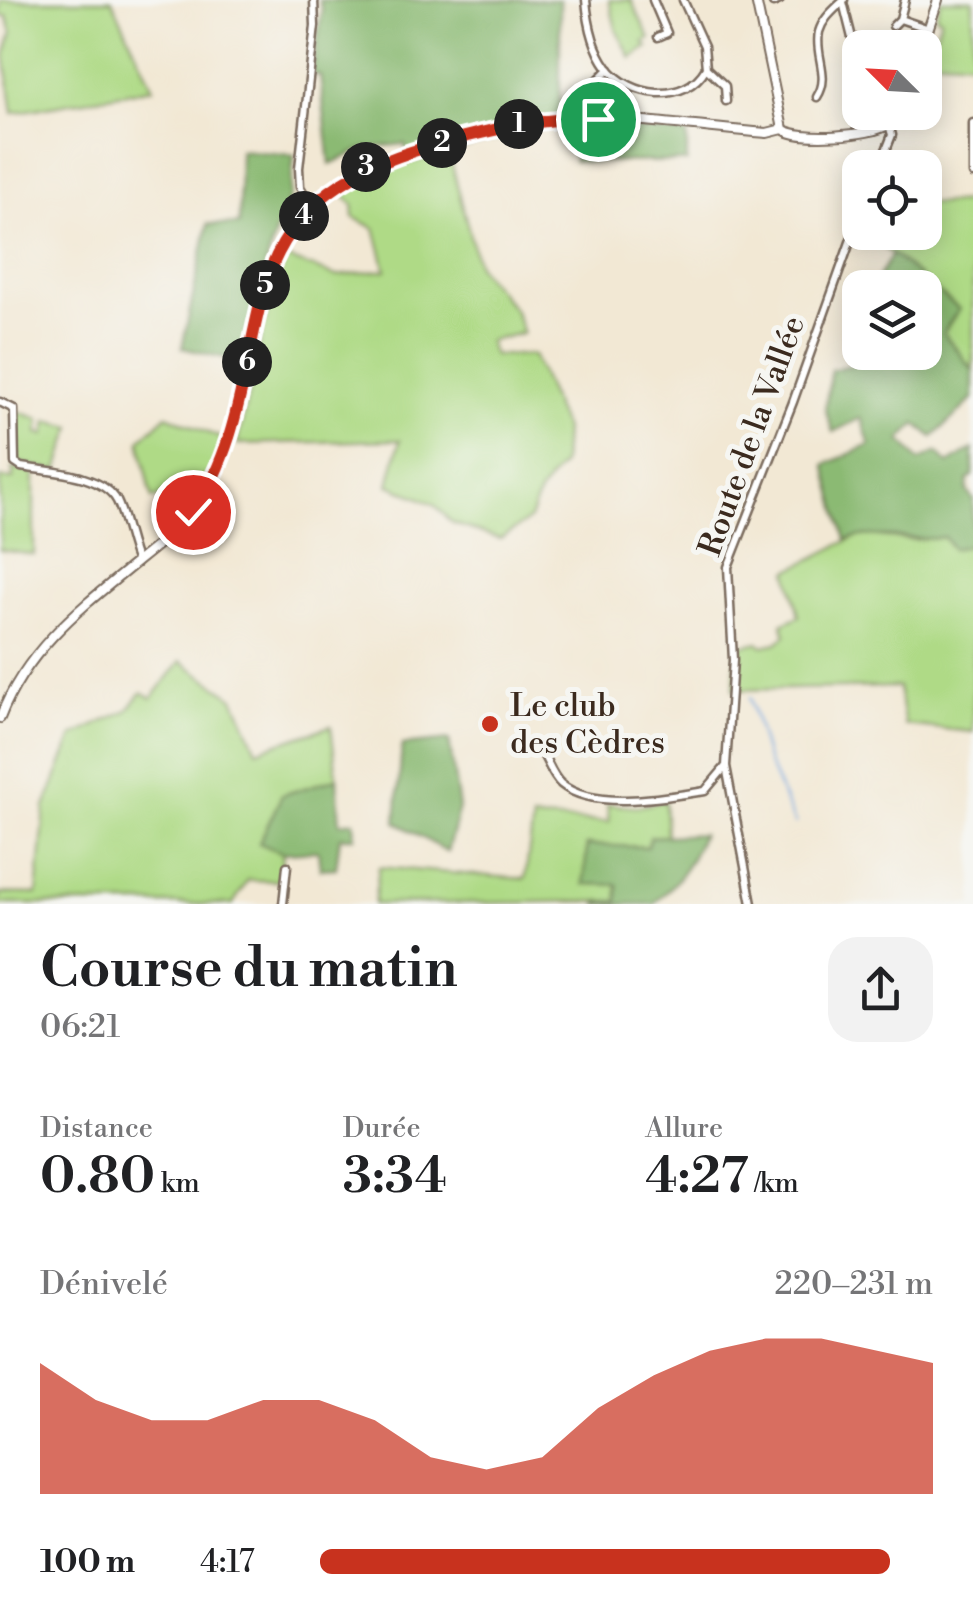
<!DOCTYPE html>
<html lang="fr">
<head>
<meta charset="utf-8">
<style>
  :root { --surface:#fff; --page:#f2f2f2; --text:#202124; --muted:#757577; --accent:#c8321e }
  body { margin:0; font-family:"Libre Bodoni",serif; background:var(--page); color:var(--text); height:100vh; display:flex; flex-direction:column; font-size:38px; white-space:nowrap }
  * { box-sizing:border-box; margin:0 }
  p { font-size:32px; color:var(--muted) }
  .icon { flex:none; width:55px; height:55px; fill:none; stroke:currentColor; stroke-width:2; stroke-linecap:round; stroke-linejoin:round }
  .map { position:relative; height:904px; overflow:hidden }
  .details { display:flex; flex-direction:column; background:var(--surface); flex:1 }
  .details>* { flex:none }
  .needle { width:65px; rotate:294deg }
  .buttons { position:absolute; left:842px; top:30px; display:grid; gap:20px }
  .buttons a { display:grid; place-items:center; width:100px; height:100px; border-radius:20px; background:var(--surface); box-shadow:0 5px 25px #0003; font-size:50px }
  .pin { position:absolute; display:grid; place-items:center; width:85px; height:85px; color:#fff; margin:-42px; border:5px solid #fff; border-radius:50%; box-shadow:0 2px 10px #0007 }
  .km { position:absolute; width:50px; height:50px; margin:-25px; border-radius:50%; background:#222; color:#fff; font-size:28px; line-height:50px; text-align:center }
  .round { display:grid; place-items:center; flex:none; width:105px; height:105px; border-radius:30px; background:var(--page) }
  .head { display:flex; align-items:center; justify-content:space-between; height:170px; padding:0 40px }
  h1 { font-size:55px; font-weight:600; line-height:75px }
  .figures { display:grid; grid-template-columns:repeat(3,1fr); gap:15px; height:170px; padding:10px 40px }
  .figures div { display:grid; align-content:center }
  .figures b { font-size:50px; font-weight:600 }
  .figures small { font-size:28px; font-weight:400 }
  .figures p { font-size:28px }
  .chart { height:280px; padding:20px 40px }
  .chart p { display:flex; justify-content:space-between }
  .chart svg { width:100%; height:180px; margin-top:10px; fill:var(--accent); opacity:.7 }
  ul { padding:0 40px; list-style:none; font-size:32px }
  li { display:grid; grid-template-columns:160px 120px 1fr; align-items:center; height:75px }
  li i { height:25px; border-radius:12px; background:var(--accent) }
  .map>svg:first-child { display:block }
</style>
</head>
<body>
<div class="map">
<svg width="973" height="904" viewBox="0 0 973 904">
  <rect width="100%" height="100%" fill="#f6f6f2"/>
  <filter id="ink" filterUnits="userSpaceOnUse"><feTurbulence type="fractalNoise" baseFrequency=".01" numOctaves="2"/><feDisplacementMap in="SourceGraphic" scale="20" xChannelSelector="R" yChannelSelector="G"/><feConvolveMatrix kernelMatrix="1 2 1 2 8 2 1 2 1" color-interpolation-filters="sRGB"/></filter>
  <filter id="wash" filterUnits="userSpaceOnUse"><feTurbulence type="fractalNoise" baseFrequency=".0048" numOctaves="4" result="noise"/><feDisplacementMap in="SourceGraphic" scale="40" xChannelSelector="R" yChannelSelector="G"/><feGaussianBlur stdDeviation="2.25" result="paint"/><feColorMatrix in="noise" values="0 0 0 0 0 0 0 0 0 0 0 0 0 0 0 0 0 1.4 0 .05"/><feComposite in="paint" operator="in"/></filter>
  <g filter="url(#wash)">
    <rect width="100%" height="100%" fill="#f2e8d4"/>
    <!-- green -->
    <path fill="#afda86" stroke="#758252" stroke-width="2.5" d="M0,0H112L153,88L13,113L5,55L12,33L7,16L0,17Z
      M609,0H631L650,39L644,42L648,47L631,58L616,29Z
      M941,0H973V62L928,59L941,18L936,16Z
      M449,153L478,267L514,309L523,333L488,341L493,355H533L564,429L562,464L540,491L530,519L500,539L452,523L434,504L389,485L400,440L237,444L271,293L286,258L336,276L386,270L375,228L354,218L353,204L340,192L391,166Z
      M973,202V370L943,333L958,309L871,237L874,233L925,232V204Z
      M16,411L40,419L38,433L45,435L48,421L72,427L58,471L18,463L15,458Z
      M167,415L223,439L218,459L193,500L186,488L152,499L140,440Z
      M13,468L34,473V555L0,550V478L13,479Z
      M861,534L913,540L944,537L953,549L973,544V732L905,725L898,687L734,690L736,647L758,642L763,646L777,643L786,635L782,624L799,616L788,571Z
      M181,661L234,698L257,750L331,726L337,778L282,795L260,842L283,853L279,881L248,880L233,904H0V893L37,894L45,807L73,736L128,710L142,692L152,698Z
      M665,801L667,836L650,837L648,847L587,846L618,885V901L374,904L379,867L525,879L533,819L609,822L607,804L636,807Z"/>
    <!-- forest -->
    <path fill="#8bba73" stroke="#637248" stroke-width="2.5" d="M319,0H560V123L409,162L405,144L366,148L330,164L320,76L312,74L322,10Z
      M575,124L687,134V162L574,161Z
      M240,150L294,155L290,197L279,220L239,361L182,348L208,224L239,225Z
      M892,254L959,309L943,333L973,370V399L933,437L916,424L901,440L919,461L937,452L948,464L973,449V476L968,480L967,491L973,500V544L953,549L944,537C912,544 876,528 846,540L825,465L870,445L861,418L833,432L825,409L831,370L860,363V309V352H925V288L873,287Z
      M449,740L459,808L447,852L396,822L402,745Z
      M337,778L340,823L354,821L355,837H340L336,868L320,869L318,851L283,853L259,843L282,795Z
      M702,834C691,863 677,884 654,904H598L599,901H618V885L584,884L587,845L648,847L650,837Z"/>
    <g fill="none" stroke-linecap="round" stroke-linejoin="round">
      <!-- stream -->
      <path stroke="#70a4dd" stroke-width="2.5" d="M750,698L768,763L795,823"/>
    </g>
  </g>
  <g filter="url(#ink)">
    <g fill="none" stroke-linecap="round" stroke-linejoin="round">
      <defs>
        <path id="minor" d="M586,0C588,22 593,48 607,67C631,98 685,105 706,68L704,46L683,0
          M653,0L667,33L658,37
          M843,2L854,46
          M773,3L780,0
          M900,19L905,0
          M893,26L900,19L929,29
          M706,68L725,86L726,101
          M585,93L609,69
          M817,97C831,76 814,55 819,32C823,18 834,10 844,0
          M973,123V174
          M879,168L892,135L889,125
          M312,206L300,187L299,168L315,26L314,0
          M0,402L14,409L15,463L21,467C49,472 102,473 117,501C126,520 129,543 137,562
          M544,756C549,765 553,777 561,784C593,811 667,797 705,791L726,766
          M283,904L287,866
          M752,904L726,766L733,660L728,567L793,402L860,214"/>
        <path id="tertiary" d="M756,0L783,129
          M922,48L938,0
          M783,129C798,141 871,136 888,125C893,122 896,117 899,112
          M0,718C27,648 82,607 138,561C162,542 186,523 203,497C247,431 241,346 269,273C304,182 380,158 466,137C497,129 530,119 563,118C630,116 700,128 767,133L783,129"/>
      </defs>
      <!-- minor casing -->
      <use href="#minor" stroke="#7b6c5e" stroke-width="11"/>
      <!-- tertiary casing -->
      <use href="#tertiary" stroke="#7b6c5e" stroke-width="12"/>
      <!-- minor -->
      <use href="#minor" stroke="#fff" stroke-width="6"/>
      <!-- tertiary -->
      <use href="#tertiary" stroke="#fff" stroke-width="8"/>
    </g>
  </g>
  <g fill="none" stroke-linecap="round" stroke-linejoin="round" filter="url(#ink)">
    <defs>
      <path id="route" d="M193,512C240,445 243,365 264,289C293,189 372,160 464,137C509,126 551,117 598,119"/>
    </defs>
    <!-- route casing -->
    <use href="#route" stroke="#fff" stroke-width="20"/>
    <!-- route -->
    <use href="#route" stroke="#c8321e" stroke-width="12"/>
  </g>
  <!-- markers -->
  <circle fill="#c8321e" stroke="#f6f6f2" stroke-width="4" cx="490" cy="724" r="10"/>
  <g text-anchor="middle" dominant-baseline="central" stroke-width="10" stroke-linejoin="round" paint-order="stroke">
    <!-- street labels -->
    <g font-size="32" fill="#3b2a1e" stroke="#f6f6f2">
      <text transform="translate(752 436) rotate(-70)">Route de la Vallée</text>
    </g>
    <!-- poi labels -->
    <g font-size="32" fill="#3b2a1e" stroke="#f6f6f2" text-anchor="start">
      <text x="510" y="706">Le club<tspan x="510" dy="37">des Cèdres</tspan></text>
    </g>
  </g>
</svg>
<div class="buttons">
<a><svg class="needle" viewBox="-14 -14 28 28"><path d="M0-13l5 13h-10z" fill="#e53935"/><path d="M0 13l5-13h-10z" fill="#757577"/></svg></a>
<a><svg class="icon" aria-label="locate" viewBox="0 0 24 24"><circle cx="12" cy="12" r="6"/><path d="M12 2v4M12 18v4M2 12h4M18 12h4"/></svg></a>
<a><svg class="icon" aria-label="layers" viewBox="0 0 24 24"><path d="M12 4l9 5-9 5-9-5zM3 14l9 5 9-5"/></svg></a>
</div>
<div class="pin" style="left:598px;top:119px;background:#1e9e55"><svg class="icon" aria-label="arrive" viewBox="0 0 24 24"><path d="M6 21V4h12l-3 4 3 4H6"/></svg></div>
<div class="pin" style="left:193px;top:512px;background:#d93025"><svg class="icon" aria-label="check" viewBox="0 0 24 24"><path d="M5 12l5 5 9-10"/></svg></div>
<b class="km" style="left:519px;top:124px">1</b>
<b class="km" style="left:442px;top:143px">2</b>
<b class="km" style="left:366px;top:167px">3</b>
<b class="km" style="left:304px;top:216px">4</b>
<b class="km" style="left:265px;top:285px">5</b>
<b class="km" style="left:247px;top:362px">6</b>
</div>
<section class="details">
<div class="head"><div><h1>Course du matin</h1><p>06:21</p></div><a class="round"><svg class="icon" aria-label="share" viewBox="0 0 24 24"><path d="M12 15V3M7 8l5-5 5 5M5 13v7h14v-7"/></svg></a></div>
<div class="figures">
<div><p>Distance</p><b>0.80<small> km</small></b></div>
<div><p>Durée</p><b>3:34</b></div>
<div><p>Allure</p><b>4:27<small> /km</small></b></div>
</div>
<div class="chart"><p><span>Dénivelé</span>220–231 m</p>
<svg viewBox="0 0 160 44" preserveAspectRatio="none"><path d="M0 44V12L10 21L20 26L30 26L40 21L50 21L60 26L70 35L80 38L90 35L100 23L110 15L120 9L130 6L140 6L150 9L160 12V44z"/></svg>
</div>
<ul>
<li><b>100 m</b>4:17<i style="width:93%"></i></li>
</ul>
</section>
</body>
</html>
